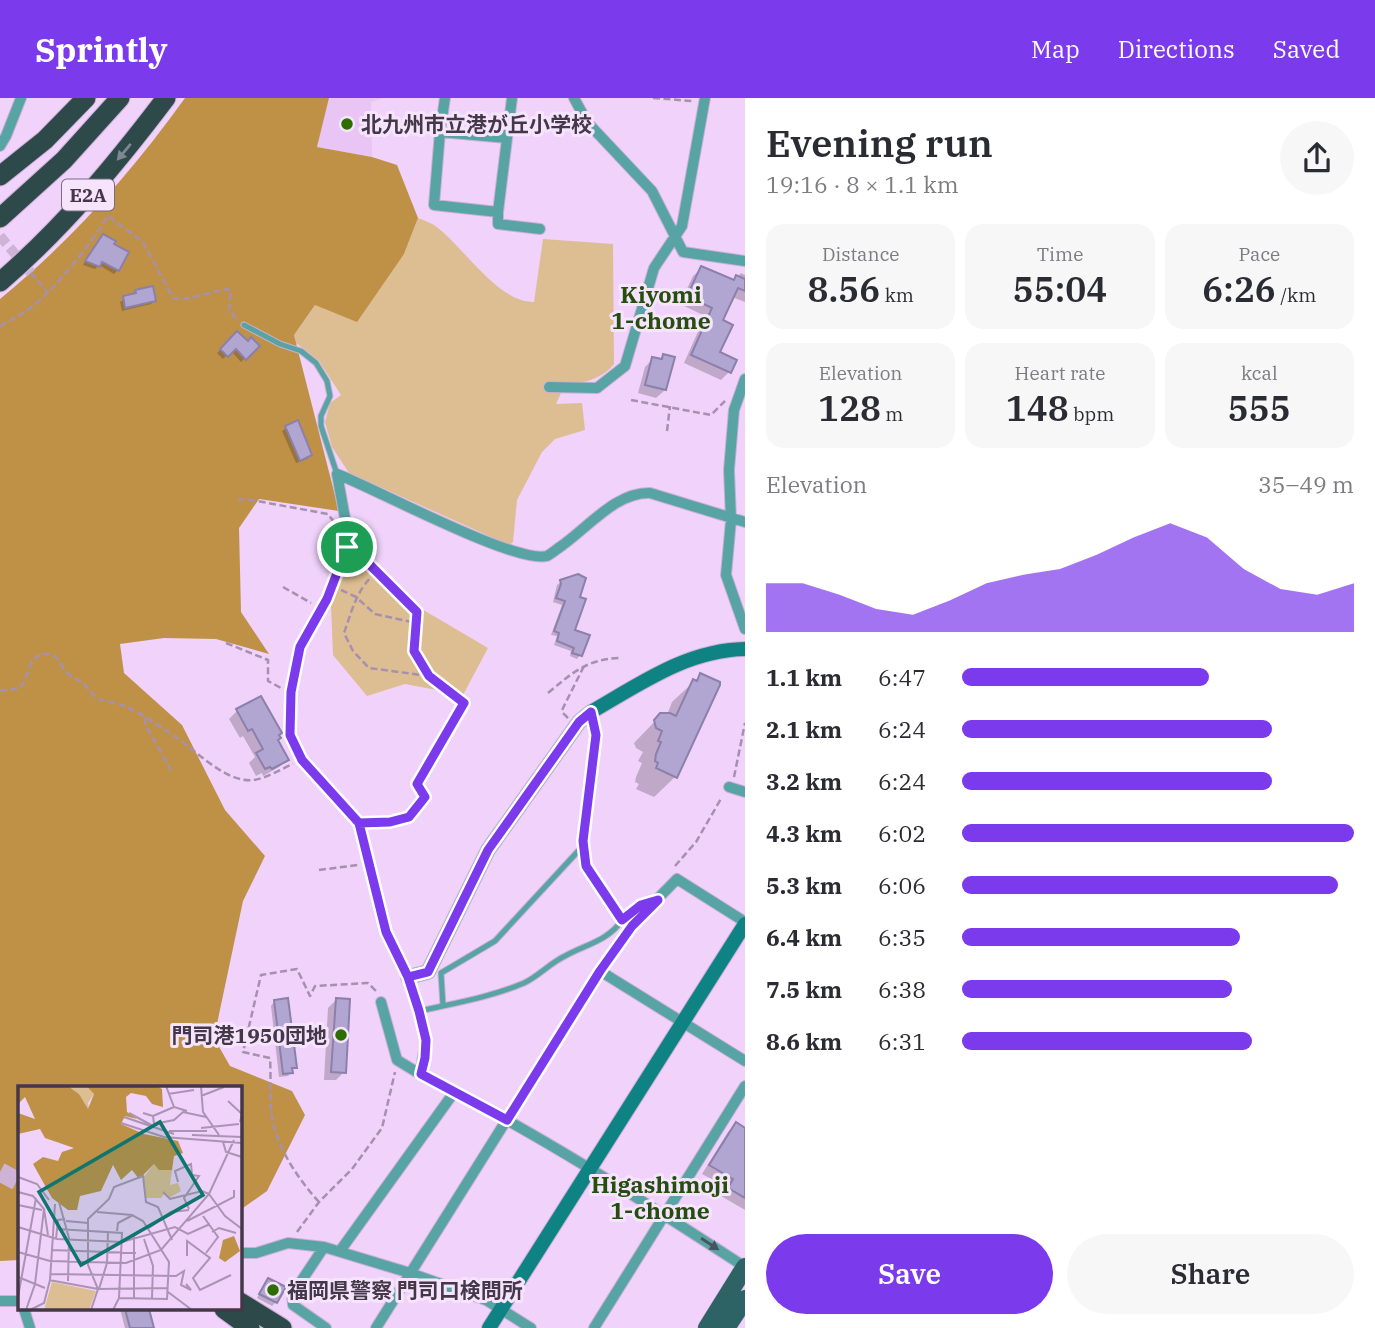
<!DOCTYPE html>
<html lang="en">
<head>
<meta charset="utf-8">
<style>
  :root { --surface:#fff; --page:#f7f7f7; --text:#2b2b33; --muted:#7c7c81; --accent:#7c3aed }
  body { margin:0; font-family:"IBM Plex Serif","Noto Sans JP",serif; background:var(--page); color:var(--text); height:100vh; display:flex; flex-direction:column; font-size:26px; white-space:nowrap }
  * { box-sizing:border-box; margin:0 }
  p { font-size:23px; color:var(--muted) }
  .icon { flex:none; width:38px; height:38px; fill:none; stroke:currentColor; stroke-width:2; stroke-linecap:round; stroke-linejoin:round }
  .map { position:relative; flex:1; overflow:hidden }
  .drawer { display:flex; flex-direction:column; background:var(--surface); width:630px }
  .drawer>* { flex:none }
  .pin { position:absolute; display:grid; place-items:center; width:60px; height:60px; color:#fff; margin:-30px; border:4px solid #fff; border-radius:50%; box-shadow:0 2px 7px #0007 }
  .round { display:grid; place-items:center; flex:none; width:74px; height:74px; border-radius:37px; background:var(--page) }
  .summary { display:flex; align-items:center; justify-content:space-between; height:119px; padding:0 21px }
  h1 { font-size:38px; font-weight:600; line-height:52px }
  .figures { display:grid; grid-template-columns:repeat(3,1fr); gap:10px; height:119px; padding:7px 21px }
  .figures div { display:grid; align-content:center; border-radius:18px; background:var(--page); text-align:center }
  .figures b { font-size:35px; font-weight:600 }
  .figures small { font-size:19px; font-weight:400 }
  .figures p { font-size:19px }
  .chart { height:196px; padding:14px 21px }
  .chart p { display:flex; justify-content:space-between }
  .chart svg { width:100%; height:126px; margin-top:7px; fill:var(--accent); opacity:.7 }
  .primary-button { display:flex; gap:14px; margin-top:auto; padding:14px 21px }
  .primary-button a { flex:1; height:80px; border-radius:42px; background:var(--accent); color:#fff; font-size:28px; font-weight:600; line-height:80px; text-align:center }
  .primary-button a+a { background:var(--page); color:var(--text) }
  ul { padding:0 21px; list-style:none; font-size:23px }
  li { display:grid; grid-template-columns:112px 84px 1fr; align-items:center; height:52px }
  li i { height:18px; border-radius:9px; background:var(--accent) }
  header { display:flex; align-items:center; gap:42px; box-sizing:border-box; height:98px; padding:0 35px; background:var(--accent); color:#fff }
  header strong { font-size:33px }
  nav { display:flex; gap:38px; margin-inline-start:auto; font-size:24px }
  main { display:flex; flex:1; min-height:0 }
  .map>svg:first-child { display:block }
</style>
</head>
<body>
<header>
<strong>Sprintly</strong>
<nav><a>Map</a><a>Directions</a><a>Saved</a></nav>
</header>
<main>
<div class="map">
<svg width="745" height="1230" viewBox="0 0 745 1230">
  <rect width="100%" height="100%" fill="#f0d2fb"/>
  <!-- built -->
  <path fill="#e8c5f4" d="M329,0H383L371,4L372,59L317,49Z"/>
  <!-- green -->
  <path fill="#ddbe92" d="M418,120C423,122 429,124 434,127C462,146 497,205 534,204L543,141L613,146L614,266C603,280 583,287 566,284L556,306L582,305L585,332L555,341L542,354L517,402L513,444L509,447L349,375L332,349L325,324L330,305L341,297L319,263L296,245L294,237L315,207L404,156Z
    M354,449L420,510L488,550L463,597L405,586L367,598L333,557L331,508Z"/>
  <!-- forest -->
  <path fill="#bf9147" d="M185,0H329L317,49L372,59L397,67L418,120L404,156L357,224L315,207L294,237L339,413L259,401L239,430L241,514L269,556L216,541L164,540L120,546L124,575L182,627L225,712L265,758L243,803L214,940L230,968L292,993L305,1017L267,1093L240,1112V990H19V1162L0,1163V201C72,142 131,75 185,0Z"/>
  <!-- shadow -->
  <path fill="#0003" d="M99,142L118,172L114,176L99,167L95,171L83,167Z
    M702,170L733,184L741,175L745,177V204L732,199L721,223L718,255L734,262L729,274L721,282L684,265L705,218L680,206L693,178Z
    M136,193L154,203L151,206L122,213L120,204Z
    M237,235L248,246L257,248L241,264L231,253L223,261L217,255Z
    M664,258L665,292L656,300L638,295L645,269L653,261L659,262Z
    M286,330L310,357L307,361L296,365L282,333Z
    M561,484L580,557L577,561L570,558L571,553L554,547L557,538L551,537L562,507L553,504L557,487Z
    M701,577L675,679L654,699L636,691L639,686L635,684L636,679L642,665L638,663L643,654L636,650L634,645L661,617H667L672,604Z
    M237,613L277,637V642L287,661L279,669L263,678L262,675L256,678L249,665L255,659L243,638L240,640L229,621Z
    M336,902L344,974L336,982H324L328,910Z
    M274,904L295,969L288,978L279,979L271,908Z
    M736,1026L745,1032V1112L721,1098L726,1089L702,1076L728,1034Z
    M265,1185L276,1204L272,1208L257,1200Z
    M120,1211H147L152,1230H125Z"/>
  <!-- building -->
  <path fill="#b1a6d2" stroke="#8b80aa" stroke-width="2" d="M103,136L116,143L114,146L129,154L119,173L102,164L100,169L85,163Z
    M701,168L734,182L736,177L745,181V193L738,190L723,222L733,227L720,254L737,262L731,275L691,257L712,210L687,198Z
    M153,188L156,203L125,210L123,198L136,195L135,192Z
    M237,233L248,243L251,239L260,248L246,262L236,251L228,259L220,251Z
    M663,256L675,259L666,292L645,287L652,259L662,261Z
    M298,322L312,357L300,363L285,328Z
    M578,476L586,480L580,499L586,501L575,532L590,537L582,558L572,555L574,550L557,543L559,535L554,533L565,503L556,500L561,486L560,482Z
    M700,575L720,584V587L677,680L656,670L658,665L655,663L656,656L661,644L658,643L662,633L656,630L654,622L660,615H670L676,618L693,581L697,583Z
    M261,598L282,635L279,637L281,640L278,642L289,662L272,671L270,669L265,671L256,655L263,651L252,631L248,633L236,611Z
    M288,900L297,970H292L293,975L283,976L274,902Z
    M336,900L350,901L346,975L331,974Z
    M736,1024L745,1030V1100L728,1090L733,1081L709,1067Z
    M268,1180L286,1189L277,1205L259,1196Z
    M125,1211H149L154,1230H130Z"/>
  <g fill="none" stroke-linecap="round" stroke-linejoin="round">
    <!-- street-tunnel -->
    <path stroke="#ceb3d7" stroke-width="10" stroke-dasharray="10 5" stroke-linecap="butt" d="M0,138L31,175"/>
    <!-- highway-tunnel -->
    <path stroke="#ceb3d7" stroke-width="19" stroke-dasharray="19 10" stroke-linecap="butt" d="M0,1074L19,1084"/>
    <defs>
      <path id="lane" d="M244,227L280,246L301,253L316,265L327,283L330,298L321,318V328L337,376
        M443,908L441,875L495,843L581,750
        M420,913C455,905 491,899 524,885C539,878 550,865 565,858C587,846 608,843 623,821"/>
      <path id="street" d="M445,0L440,34L434,107L498,114V126L540,131
        M574,0L587,24L652,93L683,154L745,163
        M440,34L507,40
        M0,48L6,38L21,0
        M498,114L512,0
        M745,281L734,312L729,372L731,422L726,477L745,531
        M549,289L597,290L625,268L654,170L682,128L705,0
        M337,376L349,442L347,449L327,501L300,549L291,594L290,637L302,662L359,725L386,834L408,879L419,913L426,942L420,976C533,1032 640,1101 745,1169
        M337,376C376,391 515,466 547,458C551,456 557,451 560,449C588,430 615,394 650,395L745,424
        M591,614L596,637L583,743L585,768L622,822L641,807L656,803
        M729,689L745,694
        M600,873L745,963
        M381,904L397,962L420,976
        M324,1149L292,1197L293,1207L326,1230
        M340,1153L455,993
        M240,1155H256L288,1145L324,1149L410,1175L486,1202L531,1230
        M0,1203H19
        M24,1211L30,1230
        M376,1230L600,873L631,828L677,781L745,824
        M594,1230L745,988"/>
      <path id="secondary" d="M408,879L428,874L488,752L579,624L591,614C640,586 687,552 745,551
        M489,1230L745,826"/>
      <path id="primary" d="M707,1230L745,1169
        M726,1230L745,1201"/>
      <path id="highway" d="M0,78L45,42L86,0
        M0,120L64,62L120,0
        M0,184C63,130 116,66 166,0
        M240,1204L282,1230
        M224,1211L250,1230"/>
    </defs>
    <!-- lane casing -->
    <use href="#lane" stroke="#cab0d4" stroke-width="7"/>
    <!-- street casing -->
    <use href="#street" stroke="#cab0d4" stroke-width="12"/>
    <!-- secondary casing -->
    <use href="#secondary" stroke="#cab0d4" stroke-width="16"/>
    <!-- primary casing -->
    <use href="#primary" stroke="#cab0d4" stroke-width="19"/>
    <!-- highway casing -->
    <use href="#highway" stroke="#cab0d4" stroke-width="21"/>
    <!-- path -->
    <path stroke="#a790af" stroke-width="2.5" stroke-dasharray="7 3.5" stroke-linecap="butt" d="M653,0L692,3
      M31,175L47,194
      M0,228C11,222 23,216 33,208C57,189 92,144 108,118L143,144L173,200L184,201L227,191L231,192L229,212L239,223
      M631,302L711,317L725,303
      M667,333L670,308
      M238,402L246,401L328,416L334,424
      M356,454L417,514L414,553L429,578L464,605L417,686L425,699C403,727 402,722 368,723
      M377,474C357,489 352,513 344,535L353,553L369,570L429,578
      M283,489L311,505
      M341,492L356,499L375,516L416,525
      M226,545L268,562V583L281,590
      M0,593L20,590C30,579 27,555 48,556C58,556 60,567 66,574C71,579 78,581 83,585C87,589 90,594 94,597C102,605 110,603 119,606C136,612 155,625 170,635C193,649 224,685 253,682C265,681 281,671 293,666
      M548,595C572,575 587,561 620,560
      M145,620L146,628L171,672
      M568,620L562,614L563,610L584,568
      M734,679L745,625
      M675,768L696,744L722,699
      M319,772L358,767
      M319,1104C297,1080 273,1044 271,1011C270,994 271,977 270,960L243,954L261,877L297,871L310,898L315,888L368,885L377,894
      M297,1134L319,1104L352,1071L382,1030L395,974"/>
    <!-- lane -->
    <use href="#lane" stroke="#58a4a5" stroke-width="5"/>
    <!-- street -->
    <use href="#street" stroke="#58a4a5" stroke-width="10"/>
    <!-- secondary -->
    <use href="#secondary" stroke="#0f8284" stroke-width="14"/>
    <!-- primary -->
    <use href="#primary" stroke="#2d6364" stroke-width="18"/>
    <!-- highway -->
    <use href="#highway" stroke="#2e494a" stroke-width="19"/>
  </g>
  <!-- one-way arrows -->
  <defs><path id="oneway-solid" d="M-6-.8H1V-3.2L6.5 0L1 3.2V.8H-6Z" transform="scale(1.75)"/></defs>
  <use fill="#7e8792" href="#oneway-solid" transform="translate(124 54) rotate(130)"/>
  <use fill="#49535f" href="#oneway-solid" transform="translate(710 1146) rotate(33)"/>
  <g fill="none" stroke-linecap="round" stroke-linejoin="round">
    <defs>
      <path id="route" d="M347,449L327,501L300,549L291,594L290,637L302,662L359,725L386,834L408,879L419,913L426,942L425,960L421,976L507,1022L600,873L632,828L658,802L641,807L622,822L586,768L583,743L596,637L591,614L579,624L488,752L428,874L408,879L386,834L359,725L390,724L409,719L425,699L417,686L464,605L429,578L414,553L417,514L359,456L347,449"/>
    </defs>
    <!-- route casing -->
    <use href="#route" stroke="#fff" stroke-width="14"/>
    <!-- route -->
    <use href="#route" stroke="#7c3aed" stroke-width="9"/>
  </g>
  <!-- markers -->
  <g fill="#2e6d00" stroke="#f6e4fd" stroke-width="2.5">
    <circle cx="347" cy="26" r="7"/>
    <circle cx="341" cy="937" r="7"/>
    <circle cx="273" cy="1192" r="7"/>
  </g>
  <g text-anchor="middle" dominant-baseline="central" stroke-width="6" stroke-linejoin="round" paint-order="stroke">
    <!-- shield labels -->
    <rect fill="#f6e4fd" stroke="#796c7e" stroke-width="2" x="62" y="81.5" width="52" height="31" rx="5"/>
    <g font-size="19" font-weight="bold" fill="#443848">
      <text x="88" y="97">E2A</text>
    </g>
    <!-- poi labels -->
    <g font-size="21" font-weight="bold" fill="#443848" stroke="#f6e4fd" text-anchor="start">
      <text x="361" y="26">北九州市立港が丘小学校</text>
      <text x="327" y="937" text-anchor="end">門司港1950団地</text>
      <text x="287" y="1192">福岡県警察 門司口検問所</text>
    </g>
    <!-- neighbourhood labels -->
    <g font-size="23" font-weight="bold" fill="#254d10" stroke="#f6e4fd">
      <text x="661" y="196">Kiyomi<tspan x="661" dy="26">1-chome</tspan></text>
      <text x="660" y="1086">Higashimoji<tspan x="660" dy="26">1-chome</tspan></text>
    </g>
  </g>
  <!-- overview -->
  <g transform="translate(18 988)">
    <rect width="224" height="224" fill="#f0d2fb"/>
    <path d="M50,0H68L76,8L70,17L74,40L67,41L70,31L61,8ZM136,78L154,84L152,99L160,97L163,105L151,112L146,108L143,112H128L125,92ZM34,196L78,205L71,224H26Z" fill="#ddbe92"/>
    <path d="M0,0H50L61,8L70,23L76,8L68,0H139L144,3L145,21L134,18L128,10L113,7L108,11L109,26L119,33L107,30L103,38L126,48L160,55L165,67L156,70L154,84H141L136,78L121,93L114,84L103,94L95,79L83,105L62,110L59,124H50L34,112L15,78L25,71L40,75L44,66L56,62L27,52L22,43L0,48V27L17,33L7,11L0,18ZM216,150L222,165L207,176L201,172L205,154Z" fill="#bf9147"/>
    <path fill="none" stroke="#ab94b3" stroke-width="2" d="M148,0L156,21L169,25M183,0L185,26L201,49M150,8L176,4M183,10L206,1M210,15L224,28L222,36M111,27L137,41M125,27L135,30L136,38L156,34L165,26L188,31M135,30L156,21M106,31L156,48M103,37L146,51L224,57M183,42L221,38M151,45H189M174,49L224,51M205,56L208,66L224,71M0,91L19,98L31,114M160,96L157,85L173,78L174,89L181,90L166,112L171,123M0,106L15,110L26,123L30,149M145,106L152,113L184,105L191,108M0,108V158M191,108L207,130L224,143M41,116L51,152L50,195M0,119L24,124M79,126L114,129L125,135L151,176L149,213L101,212M185,130L200,151L188,167M48,135L70,137M169,135L216,111V104M0,141L39,153L104,156L157,141L170,148L192,138M131,142L153,126L171,124M39,143L104,147L101,212L95,224M99,145L100,137L115,129M194,146L201,142L218,147M116,147V212M38,153L40,134L47,133M126,153L135,180L134,212M33,164L118,167M0,166L32,175M169,170V155L192,172L175,192L182,204L213,189M32,175L108,177L143,164L191,108L216,54M33,188L158,190L166,185L163,199L173,204L168,198M0,191L27,202M31,194L80,203M80,203L150,202M81,203L89,177L90,145M150,206L174,224M0,211L18,112M8,224L17,198L26,123M12,224L26,217L32,194L37,118M73,224L80,203L70,179V133L91,113L96,101L125,90L128,116L140,121L154,154"/>
    <path fill="#0f766e" fill-opacity="0.15" stroke="#0f766e" stroke-width="3.5" d="M142,36L185,109L63,179L21,106Z"/>
    <rect width="224" height="224" fill="none" stroke="#443848" stroke-width="3.5"/>
  </g>
</svg>
<div class="pin" style="left:347px;top:449px;background:#1e9e55"><svg class="icon" aria-label="arrive" viewBox="0 0 24 24"><path d="M6 21V4h12l-3 4 3 4H6"/></svg></div>
</div>
<section class="drawer">
<div class="summary"><div><h1>Evening run</h1><p>19:16 · 8 × 1.1 km</p></div><a class="round"><svg class="icon" aria-label="share" viewBox="0 0 24 24"><path d="M12 15V3M7 8l5-5 5 5M5 13v7h14v-7"/></svg></a></div>
<div class="figures">
<div><p>Distance</p><b>8.56<small> km</small></b></div>
<div><p>Time</p><b>55:04</b></div>
<div><p>Pace</p><b>6:26<small> /km</small></b></div>
</div>
<div class="figures">
<div><p>Elevation</p><b>128<small> m</small></b></div>
<div><p>Heart rate</p><b>148<small> bpm</small></b></div>
<div><p>kcal</p><b>555</b></div>
</div>
<div class="chart"><p><span>Elevation</span>35–49 m</p>
<svg viewBox="0 0 160 44" preserveAspectRatio="none"><path d="M0 44V27L10 27L20 31L30 36L40 38L50 33L60 27L70 24L80 22L90 17L100 11L110 6L120 11L130 22L140 29L150 31L160 27V44z"/></svg>
</div>
<ul>
<li><b>1.1 km</b>6:47<i style="width:63%"></i></li>
<li><b>2.1 km</b>6:24<i style="width:79%"></i></li>
<li><b>3.2 km</b>6:24<i style="width:79%"></i></li>
<li><b>4.3 km</b>6:02<i style="width:100%"></i></li>
<li><b>5.3 km</b>6:06<i style="width:96%"></i></li>
<li><b>6.4 km</b>6:35<i style="width:71%"></i></li>
<li><b>7.5 km</b>6:38<i style="width:69%"></i></li>
<li><b>8.6 km</b>6:31<i style="width:74%"></i></li>
</ul>
<div class="primary-button"><a>Save</a><a>Share</a></div>
</section>
</main>
</body>
</html>
